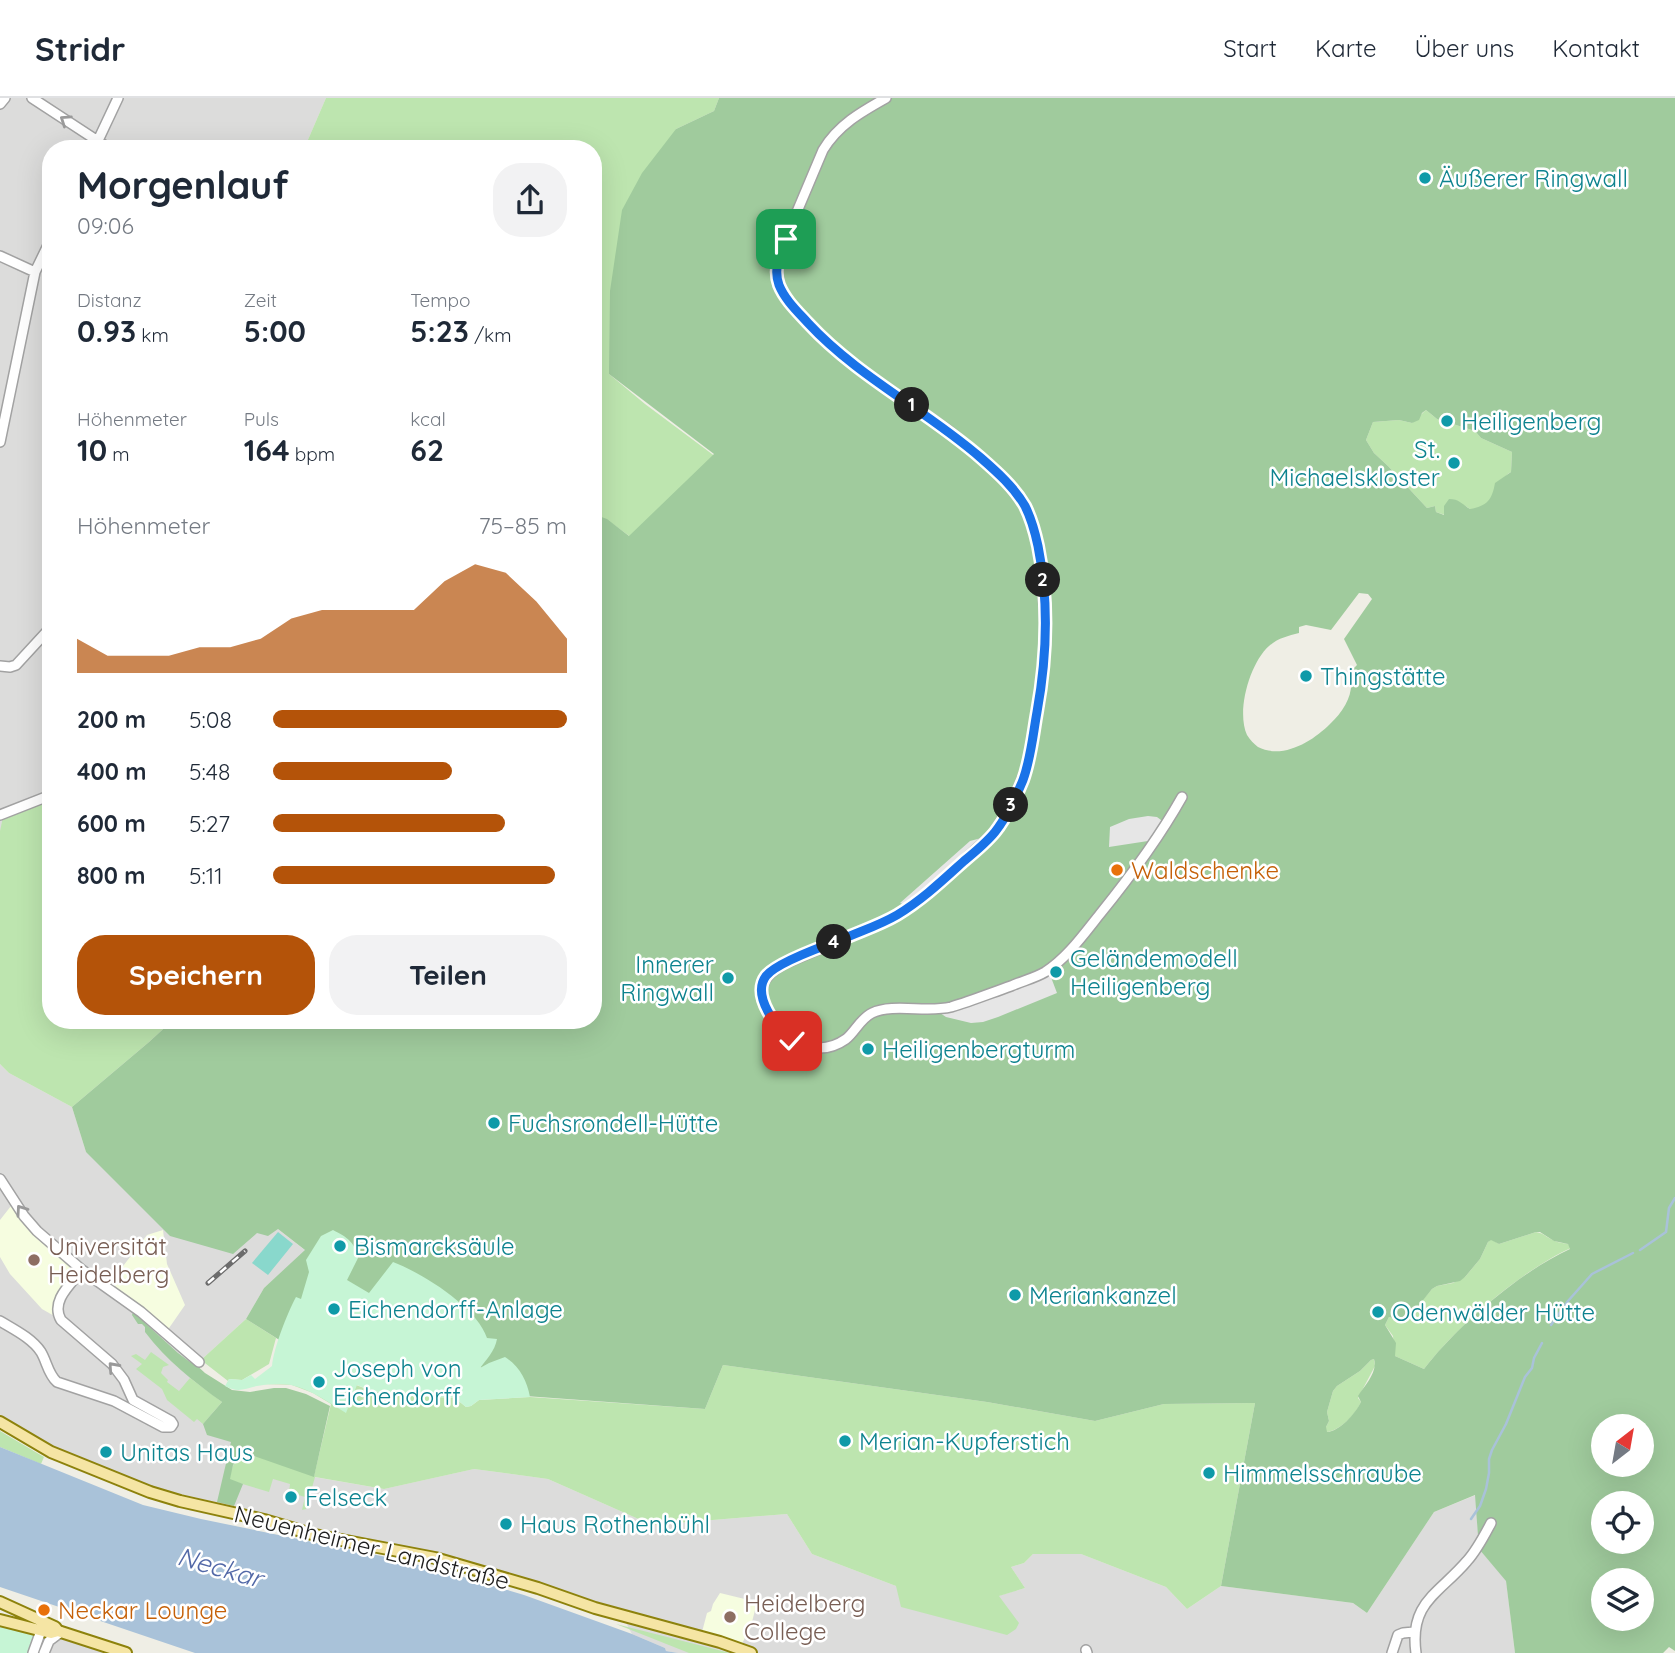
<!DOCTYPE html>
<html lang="de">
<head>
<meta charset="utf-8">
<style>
  :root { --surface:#fff; --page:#f2f2f3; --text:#1f2937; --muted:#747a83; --line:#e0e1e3; --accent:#b45309 }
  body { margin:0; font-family:Quicksand,sans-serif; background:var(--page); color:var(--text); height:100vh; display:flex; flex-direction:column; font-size:26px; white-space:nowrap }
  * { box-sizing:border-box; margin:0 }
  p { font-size:23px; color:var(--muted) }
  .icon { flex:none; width:38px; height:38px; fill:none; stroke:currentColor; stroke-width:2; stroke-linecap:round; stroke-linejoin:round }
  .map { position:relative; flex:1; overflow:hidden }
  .sheet { position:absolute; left:42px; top:42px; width:560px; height:889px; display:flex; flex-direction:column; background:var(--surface); border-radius:28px; box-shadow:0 7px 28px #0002 }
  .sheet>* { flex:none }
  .needle { width:46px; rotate:31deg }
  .buttons { position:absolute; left:1591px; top:1316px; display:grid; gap:14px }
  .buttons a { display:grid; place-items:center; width:63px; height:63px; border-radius:50%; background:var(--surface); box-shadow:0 7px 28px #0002; font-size:35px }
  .pin { position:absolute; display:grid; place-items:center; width:60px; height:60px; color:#fff; margin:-30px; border-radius:14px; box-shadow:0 4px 10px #0006 }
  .km { position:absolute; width:35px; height:35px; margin:-18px; border-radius:50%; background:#222; color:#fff; font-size:19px; line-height:35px; text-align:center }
  .round { display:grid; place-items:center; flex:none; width:74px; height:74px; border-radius:28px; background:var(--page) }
  .overview { display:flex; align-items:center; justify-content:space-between; height:119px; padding:0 35px }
  h1 { font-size:38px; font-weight:700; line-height:52px }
  .figures { display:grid; grid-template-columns:repeat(3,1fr); gap:10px; height:119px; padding:7px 35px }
  .figures div { display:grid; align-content:center }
  .figures b { font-size:30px; font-weight:700 }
  .figures small { font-size:19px; font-weight:400 }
  .figures p { font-size:19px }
  .chart { height:196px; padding:14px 35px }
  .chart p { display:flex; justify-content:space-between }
  .chart svg { width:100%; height:126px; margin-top:7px; fill:var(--accent); opacity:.7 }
  .cta { display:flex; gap:14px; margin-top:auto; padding:14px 35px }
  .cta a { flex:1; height:80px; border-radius:28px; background:var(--accent); color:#fff; font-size:28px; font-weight:700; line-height:80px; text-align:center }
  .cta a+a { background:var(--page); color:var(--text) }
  ul { padding:0 35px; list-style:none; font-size:23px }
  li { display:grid; grid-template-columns:112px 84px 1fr; align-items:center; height:52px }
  li i { height:18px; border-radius:9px; background:var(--accent) }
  header { display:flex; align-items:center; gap:42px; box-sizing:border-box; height:98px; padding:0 35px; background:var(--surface); border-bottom:2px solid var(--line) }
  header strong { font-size:33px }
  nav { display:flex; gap:38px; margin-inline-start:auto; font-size:24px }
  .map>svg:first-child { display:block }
</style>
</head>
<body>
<header>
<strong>Stridr</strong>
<nav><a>Start</a><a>Karte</a><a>Über uns</a><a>Kontakt</a></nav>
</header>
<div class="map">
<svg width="1675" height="1555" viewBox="0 0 1675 1555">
  <rect width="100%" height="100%" fill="#efeee5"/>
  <!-- residential -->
  <path fill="#dcdcdb" d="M0,0H326L304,51H51V696L0,733Z
    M0,966L9,975L72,1009L86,1054L257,1135L278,1131L306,1153L264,1190L246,1221L201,1262L190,1280L231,1343L312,1385L314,1379L384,1391L474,1371L548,1381L652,1427L787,1416L812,1456L896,1488L998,1498L1025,1490L1011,1469L1024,1465L1033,1456H1081L1166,1489L1187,1511L1221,1488L1353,1505L1367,1515L1434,1414L1476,1397L1479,1451L1506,1482L1515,1555H678L666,1553L665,1550L632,1536L618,1510L506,1477L466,1463L370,1441L318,1433L234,1408L156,1391L65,1355L36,1340L0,1317Z
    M0,1526L57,1541L66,1539L117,1555H0Z"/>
  <!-- education -->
  <path fill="#f6fde0" d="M11,1108L43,1144L71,1166L72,1170L55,1204L56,1219L42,1211L10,1176L0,1159V1122Z
    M163,1132L167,1166L185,1207L167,1233L143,1211L110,1185L147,1137Z
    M720,1495L757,1504L752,1524L742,1546L702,1534L707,1515L711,1513L713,1506Z"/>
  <!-- grass -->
  <path fill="#bde5af" d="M326,0H719L714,13L676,31L609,276L645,306L720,362L636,443L613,426L593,421V51H304Z
    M1426,312L1437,321L1475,333L1481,340L1512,354L1511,374C1497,382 1496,401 1482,409C1478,411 1474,411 1470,411L1464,407L1445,417L1436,414L1435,408L1427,410L1388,368L1374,355L1366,342L1373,324L1399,322L1412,325Z
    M51,696V922H173L149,944L72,1009L9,975L0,966V733L3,719Z
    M1536,1134C1542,1135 1544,1137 1549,1140C1555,1144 1562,1145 1568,1146L1571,1150C1522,1172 1457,1228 1424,1271L1395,1258L1393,1238L1385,1227L1389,1219L1398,1222L1416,1210L1432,1191L1437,1188L1453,1185L1465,1179L1480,1161L1488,1144L1491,1141L1499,1146Z
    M246,1221L276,1240L269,1266L242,1282L229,1281L228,1283L201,1262Z
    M151,1254L169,1267L163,1269L161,1275L168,1282L167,1284L179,1293L190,1280L222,1304L203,1326L197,1321L194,1324L167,1302L162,1291L136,1271L142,1266L131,1258L136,1256L145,1262Z
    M1374,1261L1375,1268L1358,1300L1361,1304C1356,1316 1340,1333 1326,1334V1329L1329,1323L1327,1314L1333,1293L1337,1288L1360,1273L1371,1262Z
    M723,1267L987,1304L1095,1323L1164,1306L1255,1305L1221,1488L1187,1511L1166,1489L1081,1456H1033L1024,1465L1011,1469L1025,1490L999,1498L1019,1525L1016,1531L1007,1537L901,1509L896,1488L812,1456L787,1416L652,1427L548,1381L474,1371L384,1391L315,1379L306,1411L302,1412L305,1399L289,1394L290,1386L273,1381L269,1394L229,1382C231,1375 232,1366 238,1361C252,1350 298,1373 314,1378L331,1306L313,1295L292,1287L259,1286L356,1287L372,1293L397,1297L455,1300L466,1309L471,1308L479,1302L530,1299L705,1311Z
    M0,1333L44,1359L41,1366L0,1349Z
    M616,1526L730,1555H689Z"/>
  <!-- forest -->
  <path fill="#a0cb9d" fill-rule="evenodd" d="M719,0H1675V1553L1669,1549L1663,1555H1515L1506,1483L1479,1451L1475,1397L1434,1414L1367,1515L1353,1505L1221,1488L1255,1305L1164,1306L1095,1323L987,1304L723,1267L705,1311L496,1296L497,1281L480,1269L281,1243L246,1221L264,1190L305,1152L278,1131L268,1138L257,1135L233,1156L170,1138L86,1054L72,1009L149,944L173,922H593V416L607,421L629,438L714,356L609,276L610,193L622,112L642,75L676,31L714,13ZM1426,312L1437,321L1475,333L1481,340L1512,354L1511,374L1495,385C1492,402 1487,408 1470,411C1462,406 1459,401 1449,401L1444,408V417L1436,414L1435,408L1427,410L1388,368L1374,355L1366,342L1373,324L1399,322L1412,325L1419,322L1422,315ZM1359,495L1368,496L1372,501L1344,541L1357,567L1350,574C1355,595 1345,612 1330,626C1313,643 1283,662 1258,649C1254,646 1250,642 1247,637C1236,613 1250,565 1269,548C1278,540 1288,538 1299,535V529L1306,527L1331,532ZM1536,1134H1540L1554,1143L1568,1146L1570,1151C1521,1173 1457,1228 1424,1271L1395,1258L1396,1245L1385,1227L1389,1219L1398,1222L1416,1211L1432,1191L1437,1188L1460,1183L1465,1179L1480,1161L1488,1144L1491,1142L1499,1146ZM1374,1261C1378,1274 1365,1287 1358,1298L1361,1304C1355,1316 1340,1333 1327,1334L1326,1329L1329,1323L1327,1314L1333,1293L1337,1288L1360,1273L1371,1262ZM1603,1328H1642V1367H1603ZM1603,1405H1642V1444H1603ZM1603,1482H1642V1521H1603Z
    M133,1214L178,1255L190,1264H193L205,1275L232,1292L250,1294L274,1290H286L306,1296L330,1308L314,1379L251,1357L240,1359L233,1367L230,1381L243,1386L234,1408L217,1404L231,1344L207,1337L203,1326L222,1304C194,1284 166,1262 145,1234V1229L142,1226H138L132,1217Z"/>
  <!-- park -->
  <path fill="#c6f5d5" d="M333,1132C348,1140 354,1143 358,1160L347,1182L369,1195L393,1164C422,1175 477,1209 487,1240L497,1241C495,1253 486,1262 480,1270L489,1265L505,1259C519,1268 527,1282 530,1299L479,1302L471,1308L466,1309L455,1300L397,1297L372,1293L357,1287L346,1315C329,1305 311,1291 291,1287C281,1285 267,1286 257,1288C244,1291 238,1295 225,1288L229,1281L242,1282L251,1277L255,1281L272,1268C274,1249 287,1216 296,1199L301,1201L309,1174L306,1162L321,1138Z
    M0,1526L33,1534L34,1541L29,1555H0Z"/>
  <!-- pitch -->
  <path fill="#89d8cc" d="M278,1134L293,1146L268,1177L252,1165Z"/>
  <!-- parking -->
  <path fill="#e6e6e6" d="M1148,718L1157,719L1165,725L1154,746L1148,743L1109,749L1110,729L1129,721Z
    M985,739L932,787L906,807L900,805L970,743Z
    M1049,874L1057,895L998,919L983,924L971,925L946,919L940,915Z"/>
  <!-- water -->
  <path fill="#a9c2d9" d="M0,1349L143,1407L201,1421L386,1459L447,1474L524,1497L632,1536L665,1550L666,1553L678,1555H195L0,1489Z"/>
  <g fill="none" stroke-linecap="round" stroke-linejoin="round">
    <!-- stream -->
    <path stroke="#a9c2d9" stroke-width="2.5" d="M1640,1152L1666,1134L1669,1110L1675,1100
      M1551,1227L1568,1203L1592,1176L1633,1155
      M1471,1421L1480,1408L1486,1391L1489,1375V1361L1492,1352L1506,1326L1525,1279L1532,1270L1534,1260L1542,1245"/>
    <defs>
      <path id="minor" d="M32,0L110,51
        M886,0C861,14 838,27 823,52L780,154L777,173L780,189L789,204L817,235L857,269L949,333L971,351L1001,378L1024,406L1032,424L1041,465L1046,537L1040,602L1028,667L1012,705L994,735L935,789L903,813L883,824L784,866C759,880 757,892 770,918C784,944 818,961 846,941C855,934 860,921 872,915C893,905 927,915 951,909C971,903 991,895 1011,888C1022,883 1035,880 1045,874C1067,860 1084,836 1100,816C1130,779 1159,740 1182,699
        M0,6L5,0
        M94,51L118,0
        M0,158L35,174
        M0,344L35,174L51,141
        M0,568L10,569L16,567L51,529
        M0,717L51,697
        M0,1081L24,1118L37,1133L82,1172L141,1214L199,1264
        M0,1223C13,1231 32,1240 41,1254C47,1264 48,1276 57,1284L114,1303L163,1329H171L173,1326L171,1323L133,1302L124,1282L112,1266L61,1222C50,1203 71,1186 82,1172
        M1086,1552L1087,1555
        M33,1555L43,1527
        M44,1555L49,1543L61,1534
        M1392,1555L1398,1537L1403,1535L1414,1534
        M1416,1555C1409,1504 1439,1496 1467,1463C1477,1452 1484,1438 1491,1425"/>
      <path id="major" d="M0,1324L51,1354L150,1394L180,1403L264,1422L315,1437L435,1460L538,1490L595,1510L720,1544L751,1555
        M0,1504L55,1529L58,1533L126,1555
        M0,1522L51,1535L58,1533"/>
    </defs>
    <!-- minor casing -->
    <use href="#minor" stroke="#a2a2a2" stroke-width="12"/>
    <!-- major casing -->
    <use href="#major" stroke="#8d820c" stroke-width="14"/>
    <!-- minor -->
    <use href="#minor" stroke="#fff" stroke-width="9"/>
    <!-- major -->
    <use href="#major" stroke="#f5e5a4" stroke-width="10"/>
    <defs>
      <path id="rail" d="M208,1185L245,1153"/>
    </defs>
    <!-- rail casing -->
    <use href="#rail" stroke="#6c6c6c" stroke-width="5"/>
    <!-- rail -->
    <use href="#rail" stroke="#fff" stroke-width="2.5" stroke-dasharray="8" stroke-linecap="butt"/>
  </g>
  <!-- one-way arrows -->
  <defs><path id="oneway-chevron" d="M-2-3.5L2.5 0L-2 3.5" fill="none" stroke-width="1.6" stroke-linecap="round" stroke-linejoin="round" transform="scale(1.75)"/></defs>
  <g stroke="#9a9a9a">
    <use href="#oneway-chevron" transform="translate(65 22) rotate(-146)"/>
    <use href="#oneway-chevron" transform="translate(21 1112) rotate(-125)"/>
    <use href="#oneway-chevron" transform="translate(113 1269) rotate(-132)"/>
  </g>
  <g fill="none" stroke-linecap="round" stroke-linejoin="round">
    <defs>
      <path id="route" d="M786,141C780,155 773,171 779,187C785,202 798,214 808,225C858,279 926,312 981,360C997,374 1014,389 1025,408C1031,420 1035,434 1038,448C1049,503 1047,559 1037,614C1033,636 1031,660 1023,682C1016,699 1007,719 995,734C986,745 975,754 964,763C943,782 922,802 897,817C880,827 861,833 843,841C826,847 776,865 766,878C751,898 777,930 792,943"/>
    </defs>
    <!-- route casing -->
    <use href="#route" stroke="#fff" stroke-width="14"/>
    <!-- route -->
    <use href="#route" stroke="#1a73e8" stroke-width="9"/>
  </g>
  <!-- markers -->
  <g fill="#0f9aa8" stroke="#fff" stroke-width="2.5">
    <circle cx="1425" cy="80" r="7"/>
    <circle cx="1447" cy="323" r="7"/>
    <circle cx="1454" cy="365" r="7"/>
    <circle cx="1306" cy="578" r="7"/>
    <circle cx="1056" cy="874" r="7"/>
    <circle cx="728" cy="880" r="7"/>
    <circle cx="868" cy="951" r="7"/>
    <circle cx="494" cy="1025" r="7"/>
    <circle cx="340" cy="1148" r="7"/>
    <circle cx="1015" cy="1197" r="7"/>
    <circle cx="334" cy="1211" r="7"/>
    <circle cx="1378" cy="1214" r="7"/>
    <circle cx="319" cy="1284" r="7"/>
    <circle cx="845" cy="1343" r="7"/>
    <circle cx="106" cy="1354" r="7"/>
    <circle cx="1209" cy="1375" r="7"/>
    <circle cx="291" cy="1399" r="7"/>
    <circle cx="506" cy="1426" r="7"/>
  </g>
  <g fill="#e8710a" stroke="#fff" stroke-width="2.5">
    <circle cx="1117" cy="772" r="7"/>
    <circle cx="44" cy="1512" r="7"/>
  </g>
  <g fill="#8d6e63" stroke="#fff" stroke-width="2.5">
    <circle cx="34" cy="1162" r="7"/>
    <circle cx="730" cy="1519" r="7"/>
  </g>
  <g text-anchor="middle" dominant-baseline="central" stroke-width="5" stroke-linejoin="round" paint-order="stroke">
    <!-- culture labels -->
    <g font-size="24" fill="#0d838f" stroke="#fff" text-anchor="start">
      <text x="1439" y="80">Äußerer Ringwall</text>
      <text x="1461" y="323">Heiligenberg</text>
      <text x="1440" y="351" text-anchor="end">St.<tspan x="1440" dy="28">Michaelskloster</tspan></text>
      <text x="1320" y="578">Thingstätte</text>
      <text x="1070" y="860">Geländemodell<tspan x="1070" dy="28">Heiligenberg</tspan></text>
      <text x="714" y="866" text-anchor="end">Innerer<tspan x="714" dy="28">Ringwall</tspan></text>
      <text x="882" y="951">Heiligenbergturm</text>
      <text x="508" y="1025">Fuchsrondell-Hütte</text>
      <text x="354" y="1148">Bismarcksäule</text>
      <text x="1029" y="1197">Meriankanzel</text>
      <text x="348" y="1211">Eichendorff-Anlage</text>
      <text x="1392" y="1214">Odenwälder Hütte</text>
      <text x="333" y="1270">Joseph von<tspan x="333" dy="28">Eichendorff</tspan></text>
      <text x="859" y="1343">Merian-Kupferstich</text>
      <text x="120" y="1354">Unitas Haus</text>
      <text x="1223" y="1375">Himmelsschraube</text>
      <text x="305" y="1399">Felseck</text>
      <text x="520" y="1426">Haus Rothenbühl</text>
    </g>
    <!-- food labels -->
    <g font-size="24" fill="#c56008" stroke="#fff" text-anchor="start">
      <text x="1131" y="772">Waldschenke</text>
      <text x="58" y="1512">Neckar Lounge</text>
    </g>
    <!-- education labels -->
    <g font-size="24" fill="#785e54" stroke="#fff" text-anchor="start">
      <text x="48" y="1148">Universität<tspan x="48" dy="28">Heidelberg</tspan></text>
      <text x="744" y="1505">Heidelberg<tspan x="744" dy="28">College</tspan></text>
    </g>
    <!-- street labels -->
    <g font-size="24" fill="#1e1e1e" stroke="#fff">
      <text transform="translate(372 1449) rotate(14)">Neuenheimer Landstraße</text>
    </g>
    <!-- water labels -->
    <g font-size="26" font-style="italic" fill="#5268a7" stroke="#fff">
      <text transform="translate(220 1469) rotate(16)">Neckar</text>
    </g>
  </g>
</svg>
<div class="buttons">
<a><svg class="needle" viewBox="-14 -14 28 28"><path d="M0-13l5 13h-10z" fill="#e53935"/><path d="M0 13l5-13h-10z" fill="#747a83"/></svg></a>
<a><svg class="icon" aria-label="locate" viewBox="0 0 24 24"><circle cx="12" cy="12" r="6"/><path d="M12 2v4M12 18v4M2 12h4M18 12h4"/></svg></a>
<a><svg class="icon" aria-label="layers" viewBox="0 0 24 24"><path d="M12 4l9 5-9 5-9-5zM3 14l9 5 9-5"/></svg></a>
</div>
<div class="pin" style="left:786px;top:141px;background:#1e9e55"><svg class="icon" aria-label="arrive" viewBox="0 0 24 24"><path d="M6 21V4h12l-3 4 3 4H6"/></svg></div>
<div class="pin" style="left:792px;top:943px;background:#d93025"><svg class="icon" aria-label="check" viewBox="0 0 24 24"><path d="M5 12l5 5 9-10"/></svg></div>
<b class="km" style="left:912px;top:307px">1</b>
<b class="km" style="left:1043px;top:482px">2</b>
<b class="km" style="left:1011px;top:707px">3</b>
<b class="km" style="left:834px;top:844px">4</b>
<section class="sheet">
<div class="overview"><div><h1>Morgenlauf</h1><p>09:06</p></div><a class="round"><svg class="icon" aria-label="share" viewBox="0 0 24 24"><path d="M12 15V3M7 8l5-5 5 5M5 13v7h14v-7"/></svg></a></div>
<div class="figures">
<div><p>Distanz</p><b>0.93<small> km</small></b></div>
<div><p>Zeit</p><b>5:00</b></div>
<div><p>Tempo</p><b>5:23<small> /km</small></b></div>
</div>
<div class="figures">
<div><p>Höhenmeter</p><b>10<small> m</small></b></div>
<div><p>Puls</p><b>164<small> bpm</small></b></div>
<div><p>kcal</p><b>62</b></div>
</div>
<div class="chart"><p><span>Höhenmeter</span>75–85 m</p>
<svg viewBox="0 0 160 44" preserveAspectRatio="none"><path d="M0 44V32L10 38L20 38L30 38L40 35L50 35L60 32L70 25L80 22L90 22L100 22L110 22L120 12L130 6L140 9L150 19L160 32V44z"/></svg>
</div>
<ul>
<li><b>200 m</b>5:08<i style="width:100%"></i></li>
<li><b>400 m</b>5:48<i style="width:61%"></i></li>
<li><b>600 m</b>5:27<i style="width:79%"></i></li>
<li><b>800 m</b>5:11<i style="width:96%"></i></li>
</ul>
<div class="cta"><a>Speichern</a><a>Teilen</a></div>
</section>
</div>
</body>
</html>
